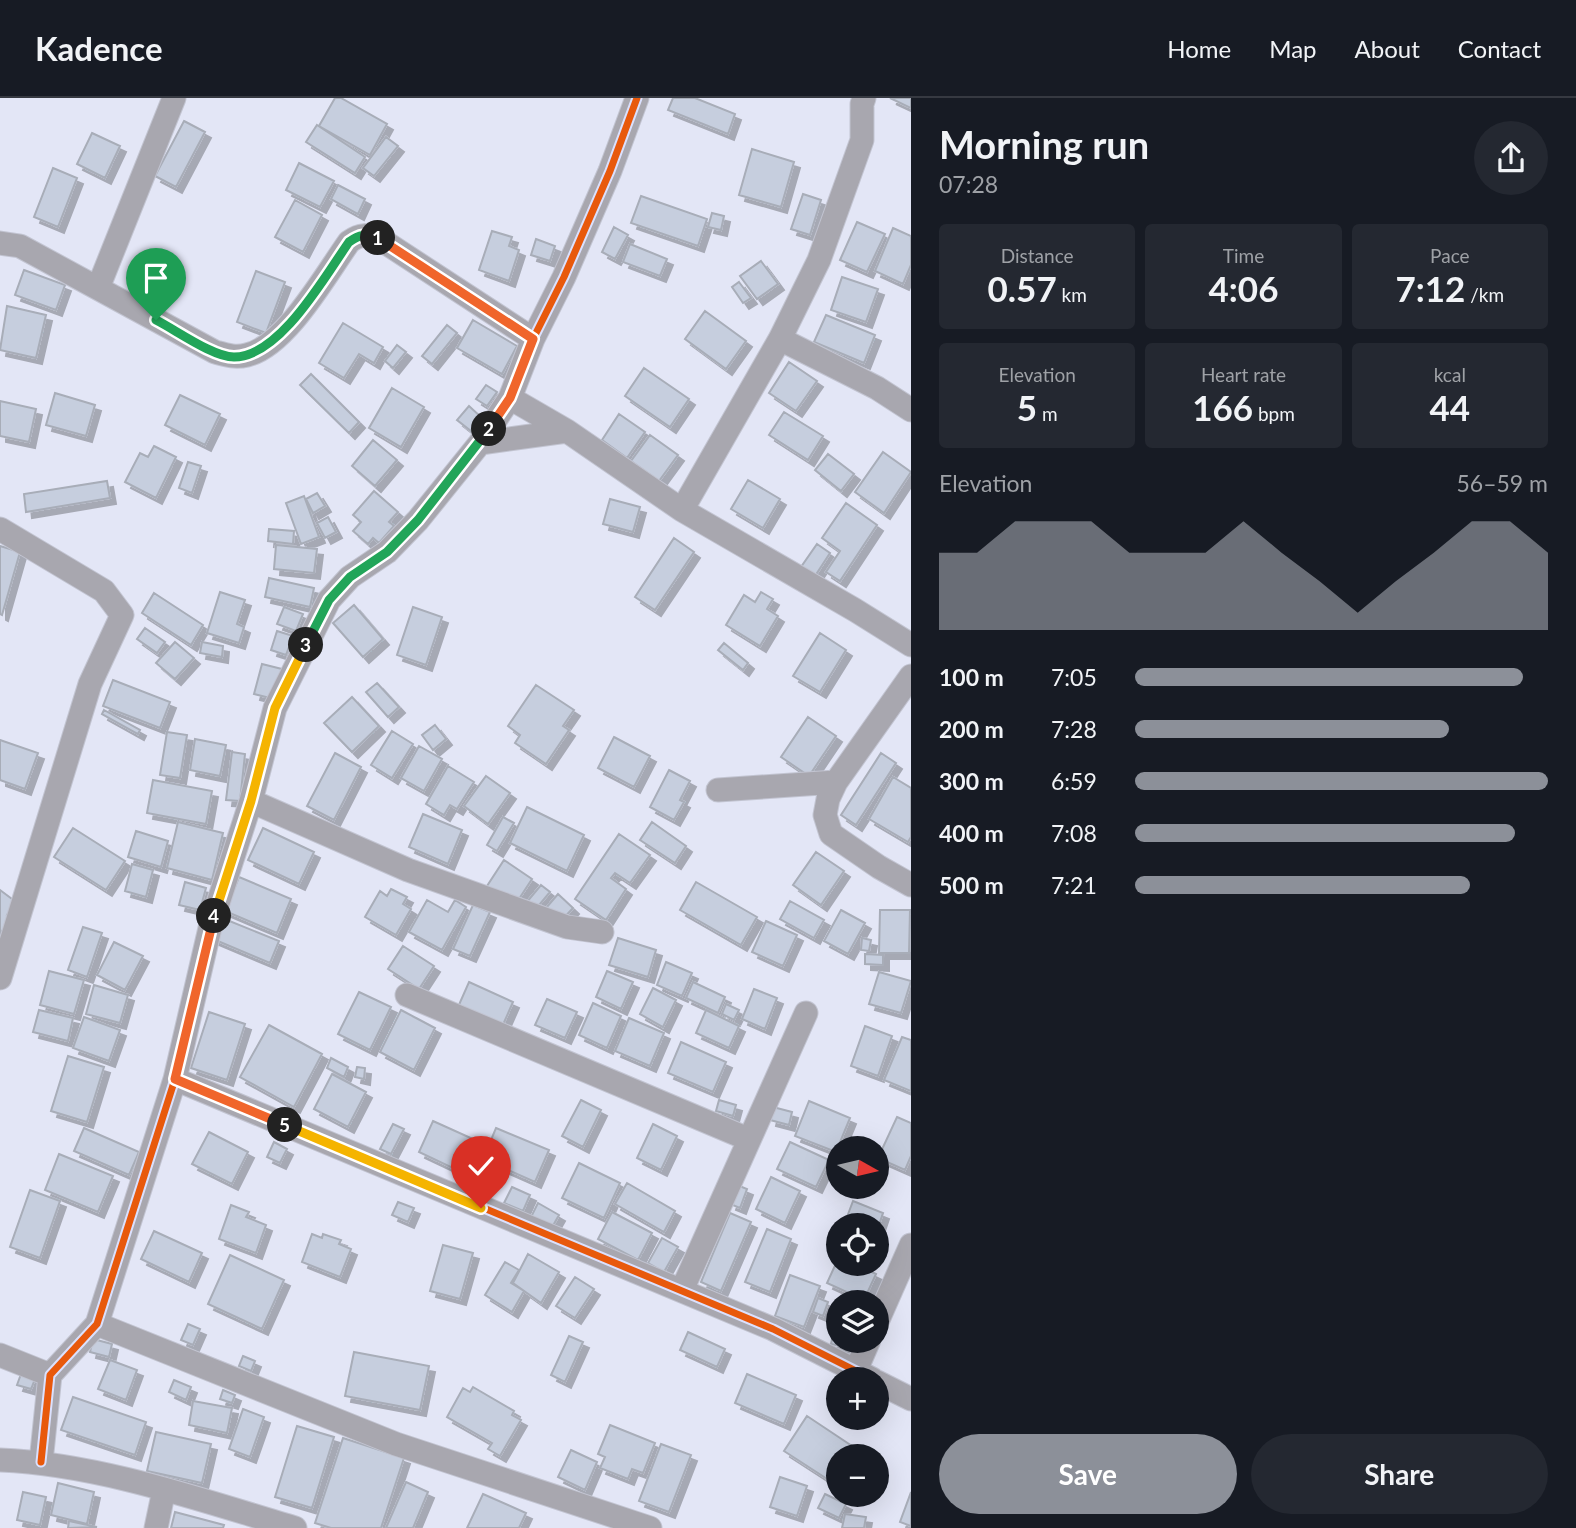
<!DOCTYPE html>
<html lang="en">
<head>
<meta charset="utf-8">
<style>
  :root { --surface:#171b24; --page:#242831; --text:#f1f3f6; --muted:#9ea1a6; --line:#363941; --accent:#8c9099 }
  body { margin:0; font-family:Lato,sans-serif; background:var(--page); color:var(--text); height:100vh; display:flex; flex-direction:column; font-size:26px; white-space:nowrap }
  * { box-sizing:border-box; margin:0 }
  p { font-size:23px; color:var(--muted) }
  .icon { flex:none; width:38px; height:38px; fill:none; stroke:currentColor; stroke-width:2; stroke-linecap:round; stroke-linejoin:round }
  .map { position:relative; flex:1; overflow:hidden }
  .side { display:flex; flex-direction:column; background:var(--surface); width:665px }
  .side>* { flex:none }
  .needle { width:46px; rotate:98deg }
  .buttons { position:absolute; left:826px; top:1038px; display:grid; gap:14px }
  .buttons a { display:grid; place-items:center; width:63px; height:63px; border-radius:50%; background:var(--surface); box-shadow:0 7px 28px #0002; font-size:35px }
  .pin { position:absolute; display:grid; place-items:center; width:60px; height:60px; color:#fff; margin:-72px -30px; border-radius:50% 50% 50% 0; rotate:-45deg; box-shadow:0 0 7px #0007 }
  .pin .icon { rotate:45deg }
  .km { position:absolute; width:35px; height:35px; margin:-18px; border-radius:50%; background:#222; color:#fff; font-size:19px; line-height:35px; text-align:center }
  .round { display:grid; place-items:center; flex:none; width:74px; height:74px; border-radius:37px; background:var(--page) }
  .head { display:flex; align-items:center; justify-content:space-between; height:119px; padding:0 28px }
  h1 { font-size:38px; font-weight:700; line-height:52px }
  .stats { display:grid; grid-template-columns:repeat(3,1fr); gap:10px; height:119px; padding:7px 28px }
  .stats div { display:grid; align-content:center; border-radius:7px; background:var(--page); text-align:center }
  .stats b { font-size:35px; font-weight:700 }
  .stats small { font-size:19px; font-weight:400 }
  .stats p { font-size:19px }
  .chart { height:196px; padding:14px 28px }
  .chart p { display:flex; justify-content:space-between }
  .chart svg { width:100%; height:126px; margin-top:7px; fill:var(--accent); opacity:.7 }
  .button { display:flex; gap:14px; margin-top:auto; padding:14px 28px }
  .button a { flex:1; height:80px; border-radius:42px; background:var(--accent); color:#fff; font-size:28px; font-weight:700; line-height:80px; text-align:center }
  .button a+a { background:var(--page); color:var(--text) }
  ul { padding:0 28px; list-style:none; font-size:23px }
  li { display:grid; grid-template-columns:112px 84px 1fr; align-items:center; height:52px }
  li i { height:18px; border-radius:9px; background:var(--accent) }
  header { display:flex; align-items:center; gap:42px; box-sizing:border-box; height:98px; padding:0 35px; background:var(--surface); border-bottom:2px solid var(--line) }
  header strong { font-size:33px }
  nav { display:flex; gap:38px; margin-inline-start:auto; font-size:24px }
  main { display:flex; flex:1; min-height:0 }
  .map>svg:first-child { display:block }
</style>
</head>
<body>
<header>
<strong>Kadence</strong>
<nav><a>Home</a><a>Map</a><a>About</a><a>Contact</a></nav>
</header>
<main>
<div class="map">
<svg width="911" height="1430" viewBox="0 0 911 1430">
  <defs>
    <filter id="shadow"><feDropShadow dx="6" dy="6" stdDeviation="0" flood-color="#0004"/></filter>
  </defs>
  <rect width="100%" height="100%" fill="#e3e6f6"/>
  <!-- building -->
  <path fill="#c6cede" stroke="#a8adb8" stroke-width="2" filter="url(#shadow)" d="M335,0H341L387,26L370,57L319,28Z
    M673,0H695L735,16L728,36L668,12Z
    M890,0H911V10Z
    M184,23L205,34L176,89L155,78Z
    M317,27L365,59L355,75L306,44Z
    M92,35L120,48L105,80L77,66Z
    M386,39L398,48L374,78L363,70Z
    M752,51L794,64L781,109L739,97Z
    M299,65L334,83L320,109L286,92Z
    M53,70L77,80L58,129L34,119Z
    M338,87L365,101L358,116L331,101Z
    M803,96L821,102L810,137L791,131Z
    M641,98L707,121L698,148L631,125Z
    M295,102L322,117L303,154L275,139Z
    M712,115L724,118L721,132L708,129Z
    M857,124L885,136L867,174L840,162Z
    M614,129L628,137L615,161L602,154Z
    M893,130L911,138V167L903,186L875,173Z
    M492,133L512,139L509,148L519,152L509,183L479,172Z
    M536,141L555,148L550,163L531,157Z
    M630,146L667,161L660,178L623,164Z
    M761,163L778,186L757,201L740,178Z
    M24,172L65,187L56,212L15,197Z
    M256,173L285,184L266,235L237,224Z
    M842,179L878,191L866,224L831,212Z
    M739,184L751,200L743,205L732,189Z
    M7,208L46,217L36,260L0,252Z
    M705,213L746,243L726,271L685,241Z
    M826,217L875,237L864,265L814,244Z
    M473,222L517,248L502,276L457,250Z
    M343,225L383,249L374,265L359,256L344,280L319,265Z
    M447,227L457,235L432,266L422,258Z
    M397,247L406,254L393,270L385,263Z
    M789,264L817,283L796,313L769,295Z
    M644,270L689,301L670,329L625,298Z
    M311,276L359,324L349,335L300,287Z
    M486,287L497,294L487,308L476,301Z
    M392,290L424,309L401,349L369,330Z
    M55,295L95,307L86,338L46,327Z
    M180,297L220,316L205,347L165,327Z
    M0,303L36,311L29,344L0,338Z
    M469,308L482,320L471,333L457,322Z
    M784,314L823,338L808,362L769,337Z
    M619,316L645,334L627,360L602,342Z
    M650,337L678,357L659,383L631,363Z
    M373,342L397,362L375,388L352,368Z
    M154,348L176,359L156,400L125,384L140,355L148,359Z
    M883,354L911,374L884,415L855,394Z
    M828,356L854,376L841,393L815,372Z
    M188,364L201,368L192,395L179,390Z
    M748,382L780,401L763,430L731,411Z
    M107,383L110,400L26,414L24,396Z
    M374,393L398,414L389,424L394,428L379,445L373,440L368,446L353,433L361,424L353,417Z
    M317,395L325,408L313,415L306,401Z
    M304,398L319,439L301,446L286,405Z
    M610,401L640,409L633,434L603,426Z
    M846,405L877,427L840,483L826,474L840,453L822,440Z
    M328,419L336,434L325,440L317,425Z
    M269,431L294,433L293,446L268,443Z
    M674,440L694,454L655,512L635,499Z
    M817,446L830,455L815,478L801,469Z
    M276,447L317,451L314,475L274,471Z
    M0,448L20,454L2,517L0,516Z
    M269,480L314,490L310,509L265,499Z
    M220,494L245,502L237,526L244,529L239,545L207,535Z
    M761,494L773,501L767,511L778,518L760,548L726,527L744,497L755,504Z
    M154,495L203,527L191,547L142,515Z
    M354,507L383,541L363,559L333,525Z
    M284,509L303,516L296,533L277,526Z
    M413,509L442,519L426,567L397,557Z
    M145,530L165,544L157,555L137,541Z
    M277,533L293,538L286,557L271,552Z
    M820,535L846,552L820,594L793,578Z
    M175,544L194,560L175,581L156,565Z
    M202,544L223,548L222,559L200,555Z
    M724,545L748,565L743,572L718,552Z
    M262,566L282,571L274,601L254,596Z
    M113,582L170,604L160,630L103,608Z
    M377,585L399,609L388,619L366,594Z
    M536,587L574,612L563,628L569,632L546,666L515,645L520,637L508,628Z
    M352,599L379,628L352,654L324,625Z
    M104,612L140,632L138,636L102,616Z
    M808,619L836,638L809,678L781,659Z
    M435,627L446,641L433,652L422,637Z
    M392,633L413,646L392,680L371,667Z
    M167,634L187,637L180,680L160,677Z
    M614,639L650,658L634,689L598,670Z
    M195,641L226,647L220,678L190,672Z
    M0,642L38,655L25,691L0,682Z
    M419,648L442,661L424,693L401,680Z
    M232,654L245,656L240,703L226,702Z
    M335,655L361,669L334,722L307,708Z
    M881,655L896,665L856,727L841,717Z
    M448,668L474,684L457,711L450,707L444,717L426,706Z
    M669,672L690,683L680,702L684,704L674,722L650,709Z
    M486,678L510,695L488,726L464,708Z
    M893,679L911,690V739L908,744L869,721Z
    M153,682L212,693L206,726L147,715Z
    M527,709L584,737L567,773L510,745Z
    M423,716L462,732L448,766L409,749Z
    M503,719L514,725L497,753L487,747Z
    M178,724L223,735L212,782L167,770Z
    M652,724L686,748L675,765L640,742Z
    M73,730L125,763L106,792L54,759Z
    M263,730L314,754L299,786L248,762Z
    M136,733L168,743L161,769L128,759Z
    M619,736L650,757L630,785L615,775L611,780L626,791L606,822L575,801Z
    M816,754L844,773L821,807L793,787Z
    M504,762L532,781L515,807L487,788Z
    M132,766L153,772L146,799L125,793Z
    M239,779L291,801L277,835L225,813Z
    M185,784L206,790L200,812L179,807Z
    M696,784L757,819L741,847L680,812Z
    M541,787L550,794L535,812L526,805Z
    M391,791L407,799L403,806L411,811L396,837L365,819L380,793L387,798Z
    M0,792L16,804L7,817L11,820L0,836Z
    M558,796L573,810L561,823L546,810Z
    M427,802L448,814L455,802L466,809L442,852L409,834Z
    M790,803L824,822L814,840L780,821Z
    M473,807L490,814L470,858L453,851Z
    M841,812L865,825L848,856L824,843Z
    M880,812H910L909,855H879Z
    M222,820L279,843L270,865L213,841Z
    M766,823L797,837L783,868L752,854Z
    M83,829L102,835L87,879L68,872Z
    M618,840L656,852L648,879L609,867Z
    M862,840L871,842L869,853L861,852Z
    M114,844L143,858L125,892L97,877Z
    M403,848L434,868L419,891L388,871Z
    M865,856L883,857V867L865,866Z
    M666,864L692,875L682,898L657,887Z
    M49,873L84,882L74,916L40,907Z
    M607,873L633,884L621,911L596,899Z
    M879,874L911,883L901,915L869,906Z
    M469,884L513,904L502,929L458,909Z
    M693,884L725,899L718,915L686,900Z
    M94,887L128,897L120,925L86,916Z
    M653,890L676,902L663,929L640,916Z
    M754,891L777,900L765,931L742,921Z
    M359,894L391,909L370,952L338,936Z
    M547,901L577,914L565,940L535,927Z
    M593,905L621,918L607,950L579,937Z
    M726,906L739,912L734,922L722,916Z
    M39,912L73,920L68,943L33,934Z
    M401,912L435,930L414,972L380,954Z
    M706,912L739,928L729,950L696,935Z
    M209,914L245,926L227,982L191,970Z
    M84,919L120,932L109,963L73,950Z
    M629,920L664,935L650,968L615,953Z
    M269,927L322,956L294,1009L240,979Z
    M865,928L892,938L878,978L851,968Z
    M902,939L911,942V993L884,982Z
    M681,944L726,964L713,994L668,975Z
    M68,958L104,969L87,1024L51,1013Z
    M331,960L348,969L344,979L327,970Z
    M357,969L365,970L364,981L355,979Z
    M332,976L366,994L348,1029L314,1011Z
    M581,1002L601,1012L583,1049L562,1038Z
    M719,1002L736,1007L733,1018L716,1013Z
    M809,1003L850,1020L836,1054L795,1038Z
    M773,1009L792,1014L789,1027L770,1022Z
    M897,1019L911,1025V1058L905,1072L878,1060Z
    M433,1023L473,1041L459,1073L419,1054Z
    M393,1026L404,1031L391,1056L380,1051Z
    M653,1026L677,1038L661,1072L637,1060Z
    M84,1030L139,1054L129,1077L74,1053Z
    M496,1030L549,1052L535,1084L483,1061Z
    M209,1034L248,1054L232,1086L192,1066Z
    M274,1044L287,1051L280,1065L267,1059Z
    M790,1044L829,1062L816,1089L777,1071Z
    M59,1056L113,1078L98,1114L45,1092Z
    M579,1065L620,1085L604,1120L562,1100Z
    M771,1079L800,1093L785,1125L756,1111Z
    M627,1085L675,1113L664,1134L615,1106Z
    M737,1087L747,1091L740,1110L730,1106Z
    M512,1089L530,1097L523,1113L504,1105Z
    M30,1092L60,1103L40,1160L10,1149Z
    M853,1103L883,1115L877,1133V1127H844Z
    M398,1104L414,1110L408,1124L392,1117Z
    M538,1105L559,1117L551,1131L531,1119Z
    M231,1107L249,1114L246,1119L266,1127L256,1155L219,1141Z
    M612,1114L652,1135L638,1162L598,1141Z
    M730,1115L751,1124L721,1193L701,1184Z
    M767,1131L791,1141L770,1194L745,1184Z
    M154,1133L202,1155L189,1184L141,1161Z
    M312,1136L322,1140L323,1136L341,1142L339,1146L351,1151L340,1179L302,1164Z
    M662,1140L678,1149L664,1174L648,1165Z
    M443,1147L473,1155L460,1201L430,1193Z
    M528,1156L559,1174L541,1205L513,1185Z
    M230,1157L284,1182L262,1231L208,1206Z
    M838,1161V1166H855L876,1176L864,1202L827,1185Z
    M505,1164L519,1172L511,1185L524,1193L512,1214L485,1197Z
    M790,1177L820,1188L804,1229L775,1218Z
    M575,1179L594,1191L575,1220L556,1208Z
    M818,1200L828,1204L823,1218L813,1214Z
    M836,1223H838V1242H848L846,1249L831,1246Z
    M188,1226L200,1231L193,1247L181,1242Z
    M688,1234L725,1251L717,1269L680,1252Z
    M569,1238L583,1244L565,1284L551,1277Z
    M93,1241L112,1246L109,1259L90,1254Z
    M354,1254L429,1268L420,1312L345,1298Z
    M243,1258L255,1263L251,1273L239,1268Z
    M110,1262L137,1272L126,1302L98,1291Z
    M21,1276L35,1281L31,1291L17,1287Z
    M747,1276L796,1297L784,1326L735,1305Z
    M174,1282L191,1289L186,1302L169,1294Z
    M473,1289L514,1313L512,1317L521,1322L500,1358L488,1351L492,1345L447,1319L463,1290L470,1294Z
    M223,1292L235,1297L232,1305L220,1301Z
    M73,1299L146,1324L135,1357L61,1332Z
    M193,1303L232,1310L227,1335L189,1327Z
    M243,1311L264,1319L250,1359L229,1351Z
    M807,1318L861,1354L858,1358H838V1388L784,1353Z
    M610,1327L655,1345L643,1375L632,1371L628,1381L600,1370L605,1359L598,1356Z
    M297,1328L334,1339L312,1410L275,1399Z
    M156,1334L211,1346L202,1385L147,1373Z
    M343,1340L404,1360L381,1430H331L315,1425Z
    M661,1346L691,1357L669,1414L639,1403Z
    M571,1352L597,1364L585,1392L558,1379Z
    M780,1379L807,1388L797,1418L770,1409Z
    M406,1384L428,1394L413,1430H386Z
    M58,1385L94,1394L87,1426L51,1417Z
    M23,1394L46,1399L40,1427L17,1422Z
    M911,1394V1428L900,1424Z
    M483,1396L526,1415L519,1430H467Z
    M825,1396L846,1406L839,1420L818,1410Z
    M175,1414L224,1427L223,1430H171Z
    M845,1416L866,1419L864,1430H842Z
    M69,1423L97,1429L68,1430Z"/>
  <g fill="none" stroke-linecap="round" stroke-linejoin="round">
    <defs>
      <path id="street" d="M0,145L20,148L215,254C226,257 235,260 247,257C286,248 326,176 349,144C361,135 367,137 380,141L533,241
        M98,190L174,0
        M780,241L877,290L911,312
        M510,300L567,333L682,412L855,512L911,547
        M480,345L567,333
        M682,412L780,241L819,162L862,42V6L864,0
        M0,431L104,493L122,517L90,586L0,880
        M911,578L836,684L828,701L825,717L831,736L879,769L911,787
        M718,692L836,684
        M251,703L408,772L567,829L602,834
        M407,897L748,1041
        M175,981L773,1231L872,1281
        M682,1192L806,915
        M877,1224L911,1147
        M97,1226L396,1346L650,1430
        M0,1257L50,1277
        M856,1272L869,1242
        M877,1284L911,1301
        M0,1362C98,1366 201,1402 295,1430
        M41,1364L50,1277L97,1226L175,981L210,830L251,703L275,610L329,502L350,479L387,454L418,422L480,345L510,300L533,241L564,179L610,73L637,0
        M156,1430L164,1392"/>
    </defs>
    <!-- street casing -->
    <use href="#street" stroke="#c2c4d1" stroke-width="25"/>
    <!-- street -->
    <use href="#street" stroke="#a8a7af" stroke-width="23"/>
    <defs>
      <path id="cycleway" d="M175,981L773,1231L872,1281
        M41,1364L50,1277L97,1226L175,981L210,830L251,703L275,610L329,502L350,479L387,454L418,422L480,345L510,300L533,241L564,179L610,73L637,0"/>
    </defs>
    <!-- cycleway casing -->
    <use href="#cycleway" stroke="#dbe1fe" stroke-width="11"/>
    <!-- cycleway -->
    <use href="#cycleway" stroke="#e8590c" stroke-width="7"/>
  </g>
  <g fill="none" stroke-linecap="round" stroke-linejoin="round">
    <defs>
      <path id="split-1" d="M156,222C176,232 213,259 234,259C280,259 325,178 349,144C360,136 365,136 378,140"/>
      <path id="split-2" d="M378,140L533,241L510,300L489,331"/>
      <path id="split-3" d="M306,547L329,502L350,479L387,454L418,422L489,331"/>
      <path id="split-4" d="M214,818L251,703L275,610L306,547"/>
      <path id="split-5" d="M214,818L175,981L285,1027"/>
      <path id="split-6" d="M285,1027L481,1110"/>
    </defs>
    <!-- split-1 casing -->
    <use href="#split-1" stroke="#fff" stroke-width="14"/>
    <!-- split-2 casing -->
    <use href="#split-2" stroke="#fff" stroke-width="14"/>
    <!-- split-3 casing -->
    <use href="#split-3" stroke="#fff" stroke-width="14"/>
    <!-- split-4 casing -->
    <use href="#split-4" stroke="#fff" stroke-width="14"/>
    <!-- split-5 casing -->
    <use href="#split-5" stroke="#fff" stroke-width="14"/>
    <!-- split-6 casing -->
    <use href="#split-6" stroke="#fff" stroke-width="14"/>
    <!-- split-1 -->
    <use href="#split-1" stroke="#22a559" stroke-width="9"/>
    <!-- split-2 -->
    <use href="#split-2" stroke="#f0652b" stroke-width="9"/>
    <!-- split-3 -->
    <use href="#split-3" stroke="#22a559" stroke-width="9"/>
    <!-- split-4 -->
    <use href="#split-4" stroke="#f5b400" stroke-width="9"/>
    <!-- split-5 -->
    <use href="#split-5" stroke="#f0652b" stroke-width="9"/>
    <!-- split-6 -->
    <use href="#split-6" stroke="#f5b400" stroke-width="9"/>
  </g>
</svg>
<div class="buttons">
<a><svg class="needle" viewBox="-14 -14 28 28"><path d="M0-13l5 13h-10z" fill="#e53935"/><path d="M0 13l5-13h-10z" fill="#9ea1a6"/></svg></a>
<a><svg class="icon" aria-label="locate" viewBox="0 0 24 24"><circle cx="12" cy="12" r="6"/><path d="M12 2v4M12 18v4M2 12h4M18 12h4"/></svg></a>
<a><svg class="icon" aria-label="layers" viewBox="0 0 24 24"><path d="M12 4l9 5-9 5-9-5zM3 14l9 5 9-5"/></svg></a>
<a>+</a>
<a>−</a>
</div>
<div class="pin" style="left:156px;top:222px;background:#1e9e55"><svg class="icon" aria-label="arrive" viewBox="0 0 24 24"><path d="M6 21V4h12l-3 4 3 4H6"/></svg></div>
<div class="pin" style="left:481px;top:1110px;background:#d93025"><svg class="icon" aria-label="check" viewBox="0 0 24 24"><path d="M5 12l5 5 9-10"/></svg></div>
<b class="km" style="left:378px;top:140px">1</b>
<b class="km" style="left:489px;top:331px">2</b>
<b class="km" style="left:306px;top:547px">3</b>
<b class="km" style="left:214px;top:818px">4</b>
<b class="km" style="left:285px;top:1027px">5</b>
</div>
<section class="side">
<div class="head"><div><h1>Morning run</h1><p>07:28</p></div><a class="round"><svg class="icon" aria-label="share" viewBox="0 0 24 24"><path d="M12 15V3M7 8l5-5 5 5M5 13v7h14v-7"/></svg></a></div>
<div class="stats">
<div><p>Distance</p><b>0.57<small> km</small></b></div>
<div><p>Time</p><b>4:06</b></div>
<div><p>Pace</p><b>7:12<small> /km</small></b></div>
</div>
<div class="stats">
<div><p>Elevation</p><b>5<small> m</small></b></div>
<div><p>Heart rate</p><b>166<small> bpm</small></b></div>
<div><p>kcal</p><b>44</b></div>
</div>
<div class="chart"><p><span>Elevation</span>56–59 m</p>
<svg viewBox="0 0 160 44" preserveAspectRatio="none"><path d="M0 44V17L10 17L20 6L30 6L40 6L50 17L60 17L70 17L80 6L90 17L100 27L110 38L120 27L130 17L140 6L150 6L160 17V44z"/></svg>
</div>
<ul>
<li><b>100 m</b>7:05<i style="width:94%"></i></li>
<li><b>200 m</b>7:28<i style="width:76%"></i></li>
<li><b>300 m</b>6:59<i style="width:100%"></i></li>
<li><b>400 m</b>7:08<i style="width:92%"></i></li>
<li><b>500 m</b>7:21<i style="width:81%"></i></li>
</ul>
<div class="button"><a>Save</a><a>Share</a></div>
</section>
</main>
</body>
</html>
